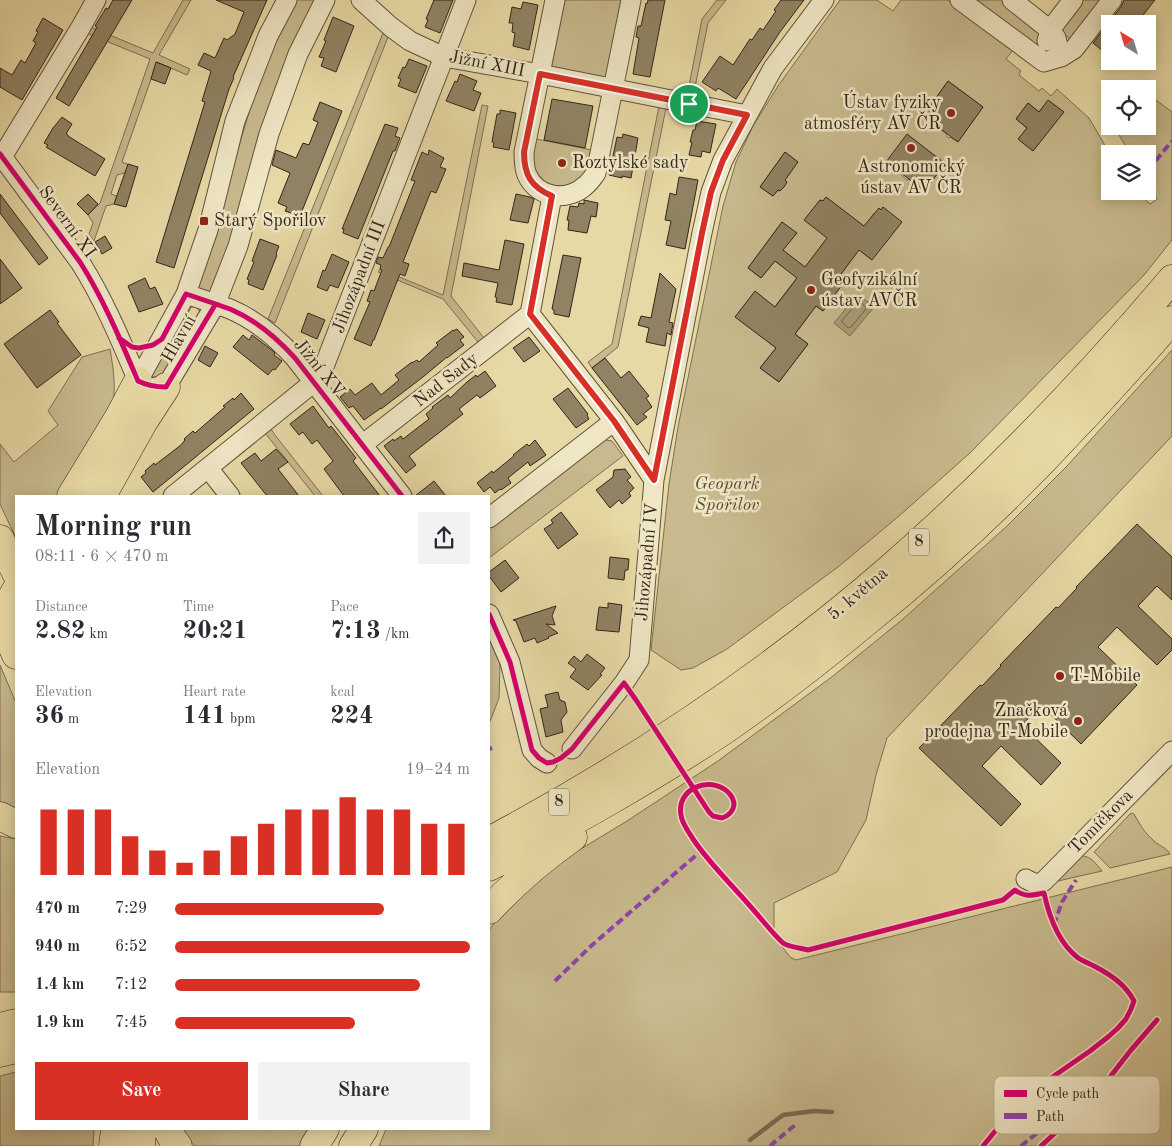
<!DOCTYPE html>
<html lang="en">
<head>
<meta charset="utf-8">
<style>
  :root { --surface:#fff; --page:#f2f2f3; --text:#2b2b33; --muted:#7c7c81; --accent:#d93025 }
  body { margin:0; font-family:"Old Standard TT",serif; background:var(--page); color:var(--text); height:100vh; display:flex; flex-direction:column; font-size:19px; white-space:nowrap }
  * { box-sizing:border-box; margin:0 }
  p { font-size:16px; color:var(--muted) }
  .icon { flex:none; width:28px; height:28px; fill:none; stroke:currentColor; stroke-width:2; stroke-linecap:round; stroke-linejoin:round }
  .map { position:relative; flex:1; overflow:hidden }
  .panel { position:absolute; left:15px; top:495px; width:475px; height:635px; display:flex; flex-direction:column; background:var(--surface); border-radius:0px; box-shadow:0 2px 12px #0003 }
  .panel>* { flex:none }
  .needle { width:32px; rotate:322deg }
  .fabs { position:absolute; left:1101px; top:15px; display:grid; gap:10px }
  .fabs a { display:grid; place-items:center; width:55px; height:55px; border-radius:0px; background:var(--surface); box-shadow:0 2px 12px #0003; font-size:25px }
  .pin { position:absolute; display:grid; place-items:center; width:42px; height:42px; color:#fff; margin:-21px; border:2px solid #fff; border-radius:50%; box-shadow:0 1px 5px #0007 }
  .round { display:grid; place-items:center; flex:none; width:52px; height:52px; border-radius:0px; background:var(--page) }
  .headline { display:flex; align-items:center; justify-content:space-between; height:85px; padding:0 20px }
  h1 { font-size:28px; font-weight:700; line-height:38px }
  .stats { display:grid; grid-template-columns:repeat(3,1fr); gap:8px; height:85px; padding:5px 20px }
  .stats div { display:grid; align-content:center }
  .stats b { font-size:25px; font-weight:700 }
  .stats small { font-size:14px; font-weight:400 }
  .stats p { font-size:14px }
  .chart { height:140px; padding:10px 20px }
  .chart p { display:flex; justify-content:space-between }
  .chart svg { width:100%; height:90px; margin-top:5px; stroke:var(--accent); stroke-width:6 }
  .primary-button { display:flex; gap:10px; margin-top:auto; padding:10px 20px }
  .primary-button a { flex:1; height:58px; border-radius:0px; background:var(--accent); color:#fff; font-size:20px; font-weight:700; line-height:58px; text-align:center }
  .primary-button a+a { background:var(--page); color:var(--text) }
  ul { padding:0 20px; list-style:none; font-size:16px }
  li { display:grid; grid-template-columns:80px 60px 1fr; align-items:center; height:38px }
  li i { height:12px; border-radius:6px; background:var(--accent) }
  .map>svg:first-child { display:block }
</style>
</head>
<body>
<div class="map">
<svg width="1172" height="1146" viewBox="0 0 1172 1146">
  <rect width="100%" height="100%" fill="#e7d9a5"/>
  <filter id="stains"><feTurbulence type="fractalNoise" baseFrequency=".004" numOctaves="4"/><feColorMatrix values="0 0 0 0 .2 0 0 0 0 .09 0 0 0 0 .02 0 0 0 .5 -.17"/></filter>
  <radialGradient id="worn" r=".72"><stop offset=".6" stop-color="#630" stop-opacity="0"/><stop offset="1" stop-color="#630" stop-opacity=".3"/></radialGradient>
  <!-- green -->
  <path fill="#c8ba8e" stroke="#7d7054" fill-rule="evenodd" d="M183,0H191L159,55L190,69L187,75L157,62L122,162L130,165L128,172L117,175L111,194L117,196L114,204L106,206L94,241L89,234L93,223L88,215L100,203L150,59L84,32L88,26L153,53Z
    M295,0H316L234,231L209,297L196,287L255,93L272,49Z
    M565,0H622L606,80L551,69Z
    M717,0H726L708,23L693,97L687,96L702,19Z
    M840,0H877L893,11L901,0H948L1013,50L1006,59L1021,71L1019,75L1039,91L1042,88L1051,96L1057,89L1089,118L1110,154V191H1136L1150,204L1157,199L1148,182V154H1130L1114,126H1148V94L1172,112V240L1144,275L970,453L899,516L838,567L727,649L693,668L681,670L651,650L669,484L678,427L723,206L736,162L753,126L778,86ZM948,81L983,107L958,142L950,137L949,138L946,136L947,134L923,116L922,114L923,111L920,109L924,103L926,104L928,102L931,105ZM1048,101L1063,112L1033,151L1018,139L1027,128L1016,119L1028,103L1039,112ZM907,135L945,163L927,188L923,186L921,188L910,179L907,180L901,175ZM785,152L798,162L785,180L787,182L780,191L778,190L773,196L760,187ZM826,197L866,228L873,214L879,212L877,211L879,208L881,210L883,207L872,260L859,250L838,278L844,282L839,289L837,288L828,304L823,311L816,306L795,334L808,344L779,382L760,368L776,348L766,340L755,292L776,308V305L825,241L829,239L808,216L820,200L823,201ZM782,222L796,233L783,250L791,273L775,261L761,278L748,268Z
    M967,0H1003L1044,37L1034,50Z
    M1082,0H1104L1073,41L1059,30Z
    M383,33L388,37L275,323L268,319Z
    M482,105L488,106L451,296L484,338L478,342L443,299L378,272L380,269L443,295Z
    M659,106L666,108L618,347L592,368L588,362L612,344Z
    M536,139L592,150C591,157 590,166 586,172C572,193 542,190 534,166C532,157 534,147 536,139Z
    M195,303L193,307H191L184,321L193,325L200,311L198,310L200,306L204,309L179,359L159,379L152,376L155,367L189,304Z
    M110,349C113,367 116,384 113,403L59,496H16V538L0,504V444L14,462L58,425L48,411L82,357Z
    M1172,350V436L887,738L876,775L866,820L837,872L774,903V936L790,957L796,960L1172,867V1146H379L386,1129H489V930L509,905L547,872L576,852L627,821L718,761L833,676L903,619L1006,527L1067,466Z
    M271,429L275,435L323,496H315L265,433Z
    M601,439L612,441L623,456L489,558V527Z
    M489,636L500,663L499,698L489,724Z
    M0,665L16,703V812L0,802Z
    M1132,813L1134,814C1140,825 1145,833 1154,841C1159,846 1166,847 1170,854L1110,868L1094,852L1130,814Z
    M0,836L16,839V992H0Z
    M1082,856C1091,856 1096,864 1102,871L1058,881Z
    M16,1072V1129H94L93,1146H0V1076Z
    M181,1129H313L299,1146H195Z"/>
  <!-- water -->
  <path fill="#a99c76" stroke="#796c52" d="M858,294L874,307L850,336L834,323Z"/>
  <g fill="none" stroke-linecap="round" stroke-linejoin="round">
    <!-- shore -->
    <path stroke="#6e6048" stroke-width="1" d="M858,302C861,302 866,306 866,309L851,327L848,328L843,323L842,321Z"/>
    <!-- stream -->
    <path stroke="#796c52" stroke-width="4.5" d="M750,1140L783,1115L814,1111L832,1112"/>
  </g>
  <!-- building -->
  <path fill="#908363" stroke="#32251b" d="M113,0H132L69,106L56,98L97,27L95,26L106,8L108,9Z
    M216,0H267L233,77L234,78L229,89L174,268L156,262L205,102L202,101L211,71L198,65L204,53L215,58L224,38L227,40L235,34L244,12Z
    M434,0H453L440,33L425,27L428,20L426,19Z
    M648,0H665L650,77L633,74L639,38L636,37L638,26H641L646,3L647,4Z
    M781,0H804L780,32L736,99L718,88L716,91L702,82L720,56L733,65L750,39L752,40L760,28L763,30L776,11L774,10Z
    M1124,0H1155L1136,24H1110V42L1103,51L1093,43L1121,7Z
    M523,2L538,5L529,50L513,46L515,33L512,32L513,23H509L512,7L521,9Z
    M333,17L354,26L336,72L321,66L324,58L319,57L326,41L324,40Z
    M43,18L63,30L22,100L0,87V68L12,75L21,60L25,63L36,43L33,41L38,32L36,31Z
    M409,59L427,66L416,93L398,86L401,79L398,78L403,67L405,68Z
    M156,62L171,68L165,84L151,79Z
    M460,74L477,81L473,90L481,93L474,111L446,101L455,81L457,82Z
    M948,81L983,107L958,142L923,116V115L922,114L929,103L931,105Z
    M552,99L593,106L585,148L544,140Z
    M1048,100L1064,112L1033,151L1018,139L1027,128L1016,119L1028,103L1039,112Z
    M320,102L342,111L300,216L285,211L287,207L278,203L290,173L272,165L276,150L296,158L303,143L309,145L318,122L313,120Z
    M500,110L516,113L509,150L493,147L494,143L492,142L497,114H500Z
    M62,117L72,124L66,134L68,135V136L105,159L95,176L46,147L48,145L44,143L53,128Z
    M697,121L716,124L710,153L702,151L701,157L689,155L692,142H690L693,130H695Z
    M385,124L398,128L395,136L400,138L395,151H393L358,239L343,233L344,229H342Z
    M623,134L638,138L631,178L622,176V178L609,175L617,137L622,138Z
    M907,134L943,162V166L927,188L923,186L921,188L886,162Z
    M429,150L444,158L440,167L446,169L436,193L431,191L403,262L409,264L405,276L400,274L374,340H373L371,346L354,339L370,302L367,301L371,290L374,291L382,270L380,269L381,265L376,263L378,257L383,258L388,247H389L415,181L411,180L422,152L428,155Z
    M785,152L798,162L785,180L787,182L784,187L780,191L778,190L773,196L760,187Z
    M128,164L138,167L126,207L114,204Z
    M679,177L698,180L685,249L666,245L671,221L665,220L670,193L676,195Z
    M0,194L48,258L39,265L0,213Z
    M88,194L98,204L88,215L77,204Z
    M516,194L530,197L534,199L528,223L510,220Z
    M826,197L864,226L879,208L881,210L883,207L902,222L872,260L859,250L838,278L844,282L823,311L816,306L795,334L808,344L779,382L760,368L776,348L735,317L755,291L775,307L797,278L775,261L761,278L748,268L782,222L797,233L783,250L805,267L827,238L804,220L820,200L823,201Z
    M584,200L598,203L596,217L591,216L587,233L568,230L569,220H567L570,206L578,207L579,203L584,204Z
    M105,236L112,248L102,254L95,242Z
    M260,239L279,246L276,254L277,255L263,290L248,284L249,280L247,279L254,262L252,261Z
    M505,240L524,244L512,305L496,302L497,298L495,297L498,283L462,276L464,263L499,270Z
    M332,254L349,262L338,288L330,285L327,291L317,287L323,270L325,271Z
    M563,255L581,258L569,317L554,314V310L552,309Z
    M0,259L22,288L0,304Z
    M660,273L676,289L669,322L673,323L671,335L667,333L665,346L646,342L649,328L638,325L641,316L651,318Z
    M145,278L150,289L155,287L163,304L139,312L128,286Z
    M50,310L59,322L57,323L81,355L37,388L4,344Z
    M308,313L325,320L317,339L301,332Z
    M457,329L464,337L460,340L464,345L447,358V357L423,377L381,409V408L364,420L353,406L349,408L340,397L350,389L355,395L372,383L381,395L399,380L395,375L412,362V363L417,360L419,362L438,345L436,343L453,330V331Z
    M243,335L249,340L252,335L273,351L275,353L274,355L282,361L275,370L273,369L268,375L233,347Z
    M529,337L540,351L524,362L513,348Z
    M205,346L218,353L210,367L198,360Z
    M605,358L621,378L629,371L649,396L646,398L652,407L643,414L647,417L637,425L592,368Z
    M485,371L496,386L480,398L477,395L459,409L463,414L409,456L416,465L406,473L384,446L393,439L394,441L401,436L403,439L429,419L426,414L433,408L432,407L448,395L450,398L467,382L476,375L477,377Z
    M568,388L588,414L587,415L589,419L576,428L553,399Z
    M241,393L254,409L153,492L141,477L146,473L145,471L154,463L155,465L181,445L185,440L184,439L193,431L195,433L225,407L223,406L233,398L234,400Z
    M313,406L329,428L331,426L356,458L353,461L380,496H344L324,469L333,461L317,440L312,444L303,432L299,435L290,424Z
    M535,440L546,455L530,466L528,462L508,478L511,483L501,490L500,489L495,493L490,487L484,492L477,483L492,471L493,473L514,456L513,455L527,444L529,446Z
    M276,449L288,462L278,469L299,496H267L241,463L255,453L261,461Z
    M625,469L631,477L627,480L634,488L629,493L631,496L622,504L619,500L610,508L596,490L613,477L614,470Z
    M434,481L446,496H415Z
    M561,512L578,534L558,549L544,529L553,523L551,520Z
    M1137,524L1172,557V600L1157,586L1138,606L1172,639V650L1157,665L1117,627L1098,647L1137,685L1081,744L1041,705L1022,725L1061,763L1041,785L1001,746L982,766L1021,804L1001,826L919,748L980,685L982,686L1001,666L1000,665L1056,607L1058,608L1077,588L1076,587Z
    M610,557L629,559L628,570H625L624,580L608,578Z
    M505,560L519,578L501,592L489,576V572Z
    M608,603L622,605L619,632L596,630L599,607L608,608Z
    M556,606L552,616L555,625L546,624L558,633L548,637L549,638L537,643L535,638L524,642L516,621L513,620Z
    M587,654L605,668L600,674L602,675L588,690L570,677L576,669L568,663L574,656L581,662Z
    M558,692L560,700L565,702L567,712L561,720L563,732L546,737L540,709L548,707L545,695Z"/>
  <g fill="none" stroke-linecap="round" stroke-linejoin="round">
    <defs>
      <path id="minor" d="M361,0L391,27L410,41L444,57L540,74L747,115
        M555,0L524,152C524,160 524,168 527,175C538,199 568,202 586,185C590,182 593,177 596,173L631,0
        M960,0L1044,62
        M1012,0L1050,30L1056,38L1061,57
        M1047,41L1050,30L1073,0
        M1044,62L1061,57L1074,49L1112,0
        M0,154L80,262C104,300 121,341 138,381
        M2,157L81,27L96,0
        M186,294C201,299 216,304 230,309C256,320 277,338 295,358L402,496
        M530,314L614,421L654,480
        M530,314L552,196
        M138,381L186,294L208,230L235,121L268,36L287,0
        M156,387H166L215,305L238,246L269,134L298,54L325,0
        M362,445L530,314
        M208,468L230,496
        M173,496L314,382L325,364L466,0
        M489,518L614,421
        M489,614L510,662L532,750L539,758L547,763
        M572,749L624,683L639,660L654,480L702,233L711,192L723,160L773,68L824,0
        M1026,879C1033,883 1036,885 1044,881L1172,751"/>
      <path id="highway" d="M71,496L119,417L138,381
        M102,496L144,421L166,387
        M0,539L16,573
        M0,618L16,655
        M0,618L16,590
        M0,816L16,824
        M489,841C631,765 766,676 888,570C990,481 1084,383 1172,279
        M489,867C570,824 650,780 726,729C772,697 817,663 860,627C936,566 1008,500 1074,428C1108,393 1140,356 1172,320
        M489,910C514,883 542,859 573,837
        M0,1027L16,1023
        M0,1053L16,1049
        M167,1129L172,1138L178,1146
        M113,1146L115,1129
        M141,1146L142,1129
        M314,1146L325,1129
        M353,1146L364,1129"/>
    </defs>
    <!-- minor casing -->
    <use href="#minor" stroke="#5f523e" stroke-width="21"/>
    <!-- highway casing -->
    <use href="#highway" stroke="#32251b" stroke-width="29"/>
    <!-- minor -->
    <use href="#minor" stroke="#efe6c4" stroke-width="19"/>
    <!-- highway -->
    <use href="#highway" stroke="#e7d9a5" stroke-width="28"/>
    <!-- quiet -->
    <path stroke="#8e44ad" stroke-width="4" stroke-dasharray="8 4" stroke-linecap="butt" d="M1148,170L1172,141
      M489,749L492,748
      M1054,925L1062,902L1076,880
      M555,981L591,946L701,851
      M770,1146L795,1125
      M1021,1146L1046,1126L1084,1091"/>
    <defs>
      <path id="cycleway" d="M0,154L80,262C104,300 121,341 138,381C148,386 156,387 166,387L215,305
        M119,338L132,347L139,348L153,345L162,339L186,294C201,299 216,304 230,309C256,320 277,338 295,358L402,496
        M489,614L510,662L532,750L539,758L547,763L553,762L561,758L572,749L624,683L636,700L709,812L713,816L722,818C728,816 733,812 734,805C734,800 731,795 728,792C709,775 676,789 681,815C682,824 689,832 693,839C709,863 731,884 750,906C760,917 772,933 783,943C789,947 801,948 808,950L1003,900L1015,890C1025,898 1033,895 1044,893C1049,916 1058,942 1077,957C1082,961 1088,963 1094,966C1111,975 1125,984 1134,1001L1131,1009L1126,1019L1118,1028L1108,1037L1090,1051L1025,1096L1018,1103L983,1146
        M1041,1146L1096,1095L1131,1050L1157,1020"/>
    </defs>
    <!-- cycleway casing -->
    <use href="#cycleway" stroke="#efe6c4" stroke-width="8"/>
    <!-- cycleway -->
    <use href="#cycleway" stroke="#d6006c" stroke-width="5"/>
  </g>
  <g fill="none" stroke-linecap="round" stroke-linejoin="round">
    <defs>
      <path id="route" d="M540,74L747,115L723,160L711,192L702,233L654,480L614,421L530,314L552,196C531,187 524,175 524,152Z"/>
    </defs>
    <!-- route casing -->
    <use href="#route" stroke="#fff" stroke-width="10"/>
    <!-- route -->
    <use href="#route" stroke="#d93025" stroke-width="6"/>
  </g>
  <!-- markers -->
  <g fill="#8f2418" stroke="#efe6c4" stroke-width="2">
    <circle cx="951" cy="113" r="5"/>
    <circle cx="911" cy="148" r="5"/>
    <circle cx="562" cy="163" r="5"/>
    <rect x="199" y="216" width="10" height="10" rx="2.5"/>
    <circle cx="811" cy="290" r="5"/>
    <circle cx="1060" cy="676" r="5"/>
    <circle cx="1078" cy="721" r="5"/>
  </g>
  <g text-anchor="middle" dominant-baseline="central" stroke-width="5" stroke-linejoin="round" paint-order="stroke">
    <!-- shield labels -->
    <g fill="#efe6c4" stroke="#6b5f4e" stroke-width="1">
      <rect x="909" y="528.5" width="20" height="27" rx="4"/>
      <rect x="549" y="788.5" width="20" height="27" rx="4"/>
    </g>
    <g font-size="16" font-weight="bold" fill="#32251b">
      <text x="919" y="542">8</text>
      <text x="559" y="802">8</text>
    </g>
    <!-- street labels -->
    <g font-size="18" fill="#32251b" stroke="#efe6c4">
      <text transform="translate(487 64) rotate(11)">Jižní XIII</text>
      <text transform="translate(67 222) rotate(54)">Severní XI</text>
      <text transform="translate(359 277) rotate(-69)">Jihozápadní III</text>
      <text transform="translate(179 339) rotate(-60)">Hlavní</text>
      <text transform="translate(319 368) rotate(51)">Jižní XV</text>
      <text transform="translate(446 380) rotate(-38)">Nad Sady</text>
      <text transform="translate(647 562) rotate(-85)">Jihozápadní IV</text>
      <text transform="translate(858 594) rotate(-40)">5. května</text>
      <text transform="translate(1101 822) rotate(-45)">Tomíčkova</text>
    </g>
    <!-- poi labels -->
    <g font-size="18" fill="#32251b" stroke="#efe6c4" text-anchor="start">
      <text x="941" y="103" text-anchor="end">Ústav fyziky<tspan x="941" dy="21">atmosféry AV ČR</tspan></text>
      <text x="572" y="163">Roztylské sady</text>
      <text x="911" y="167" text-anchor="middle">Astronomický<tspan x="911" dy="21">ústav AV ČR</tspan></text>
      <text x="214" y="221">Starý Spořilov</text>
      <text x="821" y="280">Geofyzikální<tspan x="821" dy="21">ústav AVČR</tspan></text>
      <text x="1070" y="676">T-Mobile</text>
      <text x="1068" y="711" text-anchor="end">Značková<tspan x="1068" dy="21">prodejna T-Mobile</tspan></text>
    </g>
    <!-- park labels -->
    <g font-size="18" font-style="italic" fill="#584a38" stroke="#efe6c4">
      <text x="727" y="484">Geopark<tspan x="727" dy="21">Spořilov</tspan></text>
    </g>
  </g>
  <!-- legend -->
  <rect x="994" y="1076" width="166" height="58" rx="8" fill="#efe6c4" stroke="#b6ac91" stroke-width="1"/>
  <rect x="1004" y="1090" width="23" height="7" fill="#d6006c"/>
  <rect x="1004" y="1113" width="23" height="6" fill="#8e44ad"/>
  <g font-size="14" fill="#32251b">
    <text x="1036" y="1098">Cycle path</text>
    <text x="1036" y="1121">Path</text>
  </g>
  <rect width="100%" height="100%" filter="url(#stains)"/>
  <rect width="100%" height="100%" fill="url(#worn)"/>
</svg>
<div class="fabs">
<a><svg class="needle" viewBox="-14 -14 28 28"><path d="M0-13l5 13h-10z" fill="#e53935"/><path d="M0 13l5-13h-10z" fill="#7c7c81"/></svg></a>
<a><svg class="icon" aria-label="locate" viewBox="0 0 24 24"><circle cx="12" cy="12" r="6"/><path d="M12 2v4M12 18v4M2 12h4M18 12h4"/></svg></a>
<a><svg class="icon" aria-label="layers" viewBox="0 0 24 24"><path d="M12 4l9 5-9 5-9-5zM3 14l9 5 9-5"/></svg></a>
</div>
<div class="pin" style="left:689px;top:104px;background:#1e9e55"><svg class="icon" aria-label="arrive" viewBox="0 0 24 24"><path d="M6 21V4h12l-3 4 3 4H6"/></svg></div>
<section class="panel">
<div class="headline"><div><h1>Morning run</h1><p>08:11 · 6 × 470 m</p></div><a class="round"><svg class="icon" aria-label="share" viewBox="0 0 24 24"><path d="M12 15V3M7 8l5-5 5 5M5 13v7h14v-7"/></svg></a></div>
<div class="stats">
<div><p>Distance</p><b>2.82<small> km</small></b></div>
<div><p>Time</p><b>20:21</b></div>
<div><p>Pace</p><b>7:13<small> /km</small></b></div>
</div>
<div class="stats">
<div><p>Elevation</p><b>36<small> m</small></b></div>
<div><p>Heart rate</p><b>141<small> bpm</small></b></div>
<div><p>kcal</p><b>224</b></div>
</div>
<div class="chart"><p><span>Elevation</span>19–24 m</p>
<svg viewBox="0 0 160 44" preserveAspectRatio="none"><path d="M5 44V12M15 44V12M25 44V12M35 44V25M45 44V32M55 44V38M65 44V32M75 44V25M85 44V19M95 44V12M105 44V12M115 44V6M125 44V12M135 44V12M145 44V19M155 44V19"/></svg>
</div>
<ul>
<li><b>470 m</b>7:29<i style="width:71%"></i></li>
<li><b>940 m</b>6:52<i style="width:100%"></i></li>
<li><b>1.4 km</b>7:12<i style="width:83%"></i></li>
<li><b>1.9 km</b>7:45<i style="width:61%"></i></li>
</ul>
<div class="primary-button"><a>Save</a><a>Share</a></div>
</section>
</div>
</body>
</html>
